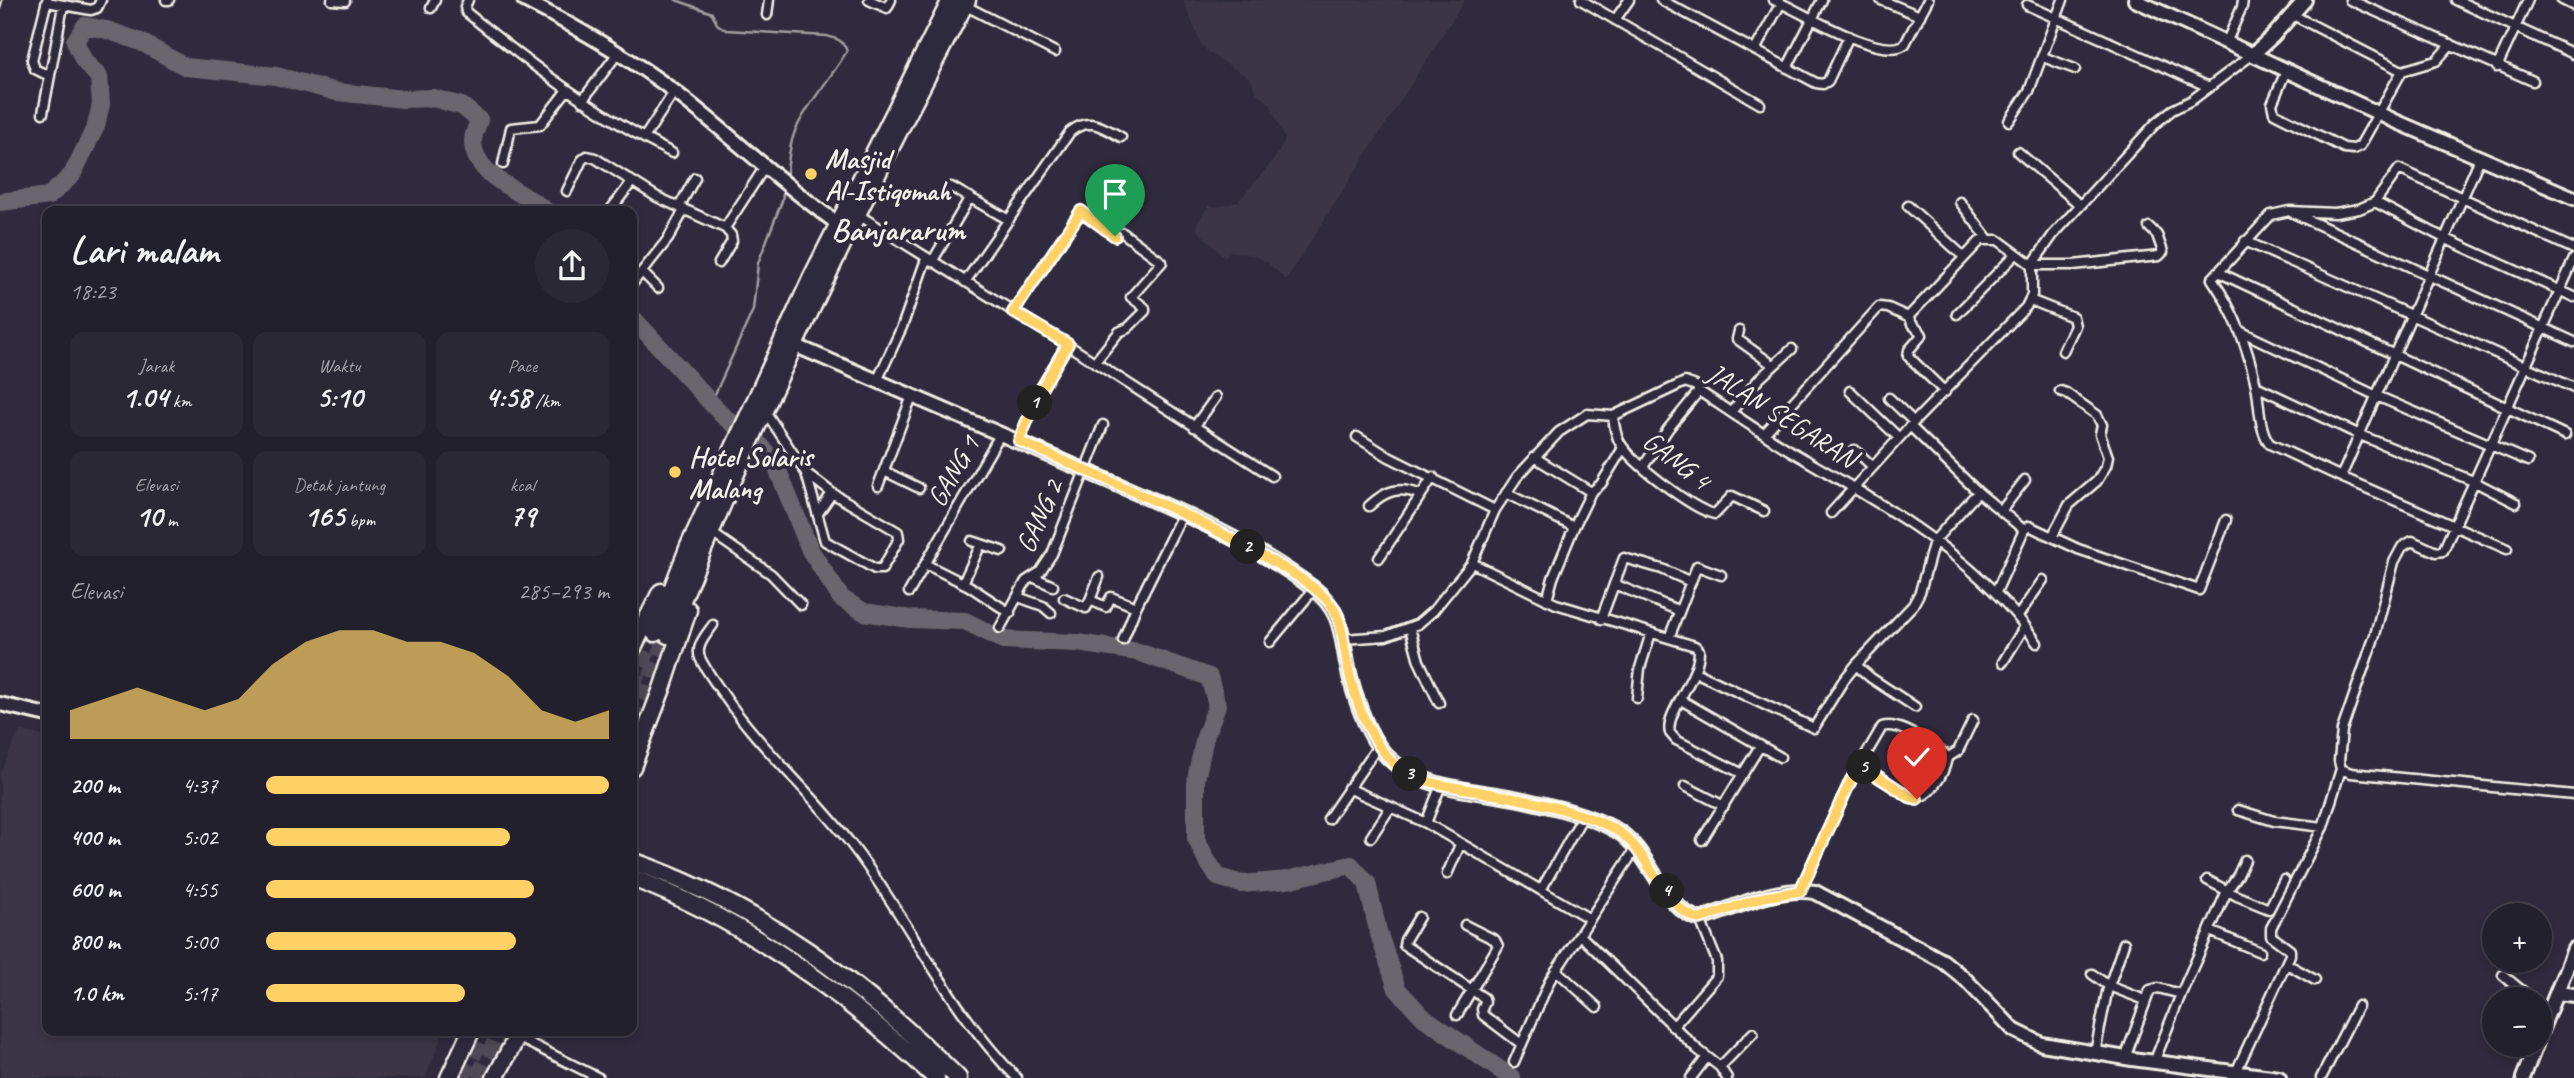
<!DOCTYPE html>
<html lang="id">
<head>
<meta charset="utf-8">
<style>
  :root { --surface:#23202e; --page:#2b2836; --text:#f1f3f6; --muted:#a3a3aa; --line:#403e4a; --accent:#ffd166 }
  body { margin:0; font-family:Caveat,sans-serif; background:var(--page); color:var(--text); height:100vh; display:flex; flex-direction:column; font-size:26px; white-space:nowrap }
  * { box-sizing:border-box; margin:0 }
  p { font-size:23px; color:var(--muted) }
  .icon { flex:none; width:38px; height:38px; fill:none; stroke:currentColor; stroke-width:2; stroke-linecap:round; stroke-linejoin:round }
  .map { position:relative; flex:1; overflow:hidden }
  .side { position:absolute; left:42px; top:206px; width:595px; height:830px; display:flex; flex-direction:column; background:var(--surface); border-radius:14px; box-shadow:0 4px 10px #0003,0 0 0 2px var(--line) }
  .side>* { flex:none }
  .fabs { position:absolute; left:2482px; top:903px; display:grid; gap:14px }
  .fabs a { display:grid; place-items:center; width:70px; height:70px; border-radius:50%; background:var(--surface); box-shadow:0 4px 10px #0003,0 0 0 2px var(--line); font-size:35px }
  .pin { position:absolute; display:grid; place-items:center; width:60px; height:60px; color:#fff; margin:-72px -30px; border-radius:50% 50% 50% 0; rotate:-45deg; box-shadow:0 0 7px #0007 }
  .pin .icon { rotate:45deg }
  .km { position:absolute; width:35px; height:35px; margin:-18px; border-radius:50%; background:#222; color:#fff; font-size:19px; line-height:35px; text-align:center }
  .round { display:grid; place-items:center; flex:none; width:74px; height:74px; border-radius:37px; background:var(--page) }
  .overview { display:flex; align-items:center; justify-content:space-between; height:119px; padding:0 28px }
  h1 { font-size:38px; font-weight:700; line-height:52px }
  .stats { display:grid; grid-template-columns:repeat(3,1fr); gap:10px; height:119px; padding:7px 28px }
  .stats div { display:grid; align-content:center; border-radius:14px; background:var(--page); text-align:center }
  .stats b { font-size:30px; font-weight:700 }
  .stats small { font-size:19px; font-weight:400 }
  .stats p { font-size:19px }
  .chart { height:196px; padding:14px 28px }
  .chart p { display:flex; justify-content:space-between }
  .chart svg { width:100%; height:126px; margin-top:7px; fill:var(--accent); opacity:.7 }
  ul { padding:0 28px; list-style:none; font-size:23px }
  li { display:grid; grid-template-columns:112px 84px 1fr; align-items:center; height:52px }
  li i { height:18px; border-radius:9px; background:var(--accent) }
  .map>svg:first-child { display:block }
</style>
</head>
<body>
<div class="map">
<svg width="2574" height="1078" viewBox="0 0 2574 1078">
  <rect width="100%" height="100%" fill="#2f2a3d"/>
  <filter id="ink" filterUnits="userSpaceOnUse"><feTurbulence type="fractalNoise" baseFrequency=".0143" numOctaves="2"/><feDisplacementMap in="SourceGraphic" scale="14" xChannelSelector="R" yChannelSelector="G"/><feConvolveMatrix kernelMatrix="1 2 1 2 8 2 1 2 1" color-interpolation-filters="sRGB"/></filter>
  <g filter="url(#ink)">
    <!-- built -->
    <path fill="#3b3647" d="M1183,0H1465L1286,280L1267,262L1252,255L1231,251L1224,257L1197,230V223L1209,205L1216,207L1238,202L1276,157L1285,140L1270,104L1256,92L1250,78L1209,53L1201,44Z
      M20,730L47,737V1031H444L425,1078H0V773Z"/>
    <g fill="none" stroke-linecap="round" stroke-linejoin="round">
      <!-- stream -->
      <path stroke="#a19ea0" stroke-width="2.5" d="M676,0L712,13L717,24L726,30L827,36C838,39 842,40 847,51C832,77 811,99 798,125C789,141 789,161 786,178
        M711,403L753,310L758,263L782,201L784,188"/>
      <!-- river -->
      <path stroke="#6a6670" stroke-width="18" d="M0,202L49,196L72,175L96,126L101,104L99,77L84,61L75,41L85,26L107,30L141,42L186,67L276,76L337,92L403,99L433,98L462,106L479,120C477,126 473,135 473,141C473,178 525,191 547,212
        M632,317L722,415L761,446L775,463L810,550L841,598L864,612L910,619L965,621L1003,640L1078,643L1138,652L1209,677L1217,705L1205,737L1196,779V838L1206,859L1218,877L1242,884L1287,880L1351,865L1367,883L1378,931L1397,989L1423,1017L1512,1078"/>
      <!-- highway-tunnel -->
      <path stroke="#4d4857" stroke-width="16" stroke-dasharray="16 8" stroke-linecap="butt" d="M632,688L655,633
        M632,722L668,635
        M462,1078L486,1031
        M477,1078L500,1031"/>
      <defs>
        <path id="street" d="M47,0L32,60L35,69L49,76
          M166,0H169
          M332,0L345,1
          M468,0L465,7L466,12C531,65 597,115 672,153
          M869,0L887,8L891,0
          M1581,0L1760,104
          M1661,0L1816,83L1823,84L1828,81L1849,36
          M1774,0C1801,11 1881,62 1905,44L1928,0
          M1881,0L1920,16
          M2350,0L2533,81
          M2456,0L2574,54
          M2562,0L2574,6
          M47,2L91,10L97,8L101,0
          M964,5L1055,52
          M2027,5L2209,87
          M431,8L435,0
          M767,15L769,0
          M2293,15L2402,71
          M1615,20L1629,0
          M2227,41L2242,7L2243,0
          M1755,50L1781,3
          M2043,57L2075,69
          M2497,67L2528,0
          M1787,68L1822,0
          M2286,71L2272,104L2274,113L2344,148L2354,149L2360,146L2402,71L2436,61L2451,44
          M582,101L618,53
          M43,113L63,6
          M2009,121L2029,91L2063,0
          M644,138L674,92
          M2018,152L2080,205
          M503,164L511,128L540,125L567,90
          M951,187L1009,220
          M567,191L582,160L587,156L595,158L657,197L725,228L731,235L732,241L719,263
          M1960,202L1988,239
          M2375,202L2444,238L2574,297
          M1908,206L1963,256
          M679,207L695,178
          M609,212L631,183
          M2291,212L2574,342
          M857,214L1071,347L1272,476
          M725,228L764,168
          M2245,241L2574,388
          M2574,259L2443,551L2436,552L2412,541L2402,547L2394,562L2375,635L2342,730L2339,761L2341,769L2351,773L2574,795
          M932,262L970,197
          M2032,265L2053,235L2156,123L2172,110L2192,100L2253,54
          M642,272L658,288
          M2218,272L2565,435
          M965,282L1070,132C1089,116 1102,127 1121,137
          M632,284L668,239L684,210
          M2030,300L2073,317L2075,326L2063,351
          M1014,312L1081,211L1114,235L1123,233L1162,262L1131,297L1145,308V311L1128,328L1119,332L1095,362
          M1957,314L2016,254
          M1908,317L1981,240H1998L2032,265H2073L2159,256L2163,252L2157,235L2149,227
          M1739,331L1737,339L1773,365
          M2242,332L2377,396L2528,461
          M877,381L902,327L926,259
          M2256,386L2360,435L2473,481L2516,503
          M1850,391L1899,438
          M1889,398L1914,422
          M765,411L806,473L825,541L875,569H882L899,539L898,532L832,493L806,473
          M1731,412L1759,379L1792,349
          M1613,416C1614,425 1615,434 1620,443C1631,462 1693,510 1715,514L1732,496L1764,511
          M1910,426L1978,492L2024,530
          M1194,427L1216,397
          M1764,434L1879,307L1888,308L1908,317L1912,324L1921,333L1922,335L1909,350L1908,356L1945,392
          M1357,437L1389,457L1495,510
          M1019,441L1038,394L1067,344
          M1855,450L1872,466
          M1534,457L1591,492L1574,527
          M1643,467L1668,429L1699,391
          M884,471L919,488
          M2341,477L2480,158
          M878,486L912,396
          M1591,492L1601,484L1623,448
          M1506,493L1574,527L1553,578L1547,600
          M1369,506C1386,490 1399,486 1421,495
          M2001,511L2025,480
          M819,512L832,493
          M1831,513L1910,426L2026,307L2032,295V265
          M709,531L771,574L801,605
          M2052,537L2069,505L2097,481L2106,466L2108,457L2100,434L2102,425L2097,415L2066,393L2060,391
          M972,541L1002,551
          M2507,549L2341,477L2270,444C2258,429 2260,404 2256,385C2247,345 2235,313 2212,279L2271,215L2289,211L2335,213L2359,209L2375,202L2399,169L2574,249
          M1379,558L1433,477
          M1472,563L1556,604L1695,646L1699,650C1700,678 1664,713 1670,733L1676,740L1743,774
          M925,564L969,586L1010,613
          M1033,577L1053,586
          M963,583L981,544
          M1614,584L1675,609
          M909,592L1001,433
          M1996,592L2024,530L2029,526L2078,549L2199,590L2226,520
          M1018,597L1043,606L1051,613
          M1064,598L1086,608L1090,600L1106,607L1111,597L1136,607
          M1090,600L1099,577
          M2018,616L2043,580
          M1601,619L1624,558L1662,569L1691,582
          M713,625C707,634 695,646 700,658C706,671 715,682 723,694C761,750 814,794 854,848C911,923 950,1011 1017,1078
          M2025,626L2037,643
          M1000,628L1026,581L1040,572L1052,554L1103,425
          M1410,628L1419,661L1439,703
          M1669,638L1697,566L1721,575
          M1343,639L1386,636L1418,624L1433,611L1472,563L1495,510L1517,477L1559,432L1587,414L1613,416L1685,382L1696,386L1699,391C1732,413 1765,436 1799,456C1880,503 1966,551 2025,626L2003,662
          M1123,640L1136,607L1183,513
          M1270,642L1314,589
          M1695,672L1814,728L1843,681L1856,665
          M1637,698L1640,668L1651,633
          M1681,700L1780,757
          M1915,707L1871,678L1856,665L1913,605L1920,592L1934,541L1978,492
          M1947,758L1958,751L1973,720
          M1685,786L1724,806
          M1348,788L1426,823L1590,919
          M2238,810L2274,821L2323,827
          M1328,819L1378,746
          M1426,823L1441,785
          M1371,837L1390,808
          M1702,840L1760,746
          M1447,874L1460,845
          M2207,880L2237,896L2269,909L2284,880
          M1541,890L1583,816
          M1800,891L1851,780L1882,727C1901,721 1928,745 1944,753L1947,758C1944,774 1929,802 1910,797L1860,765
          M1419,917L1405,940L1404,945L1484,998L1485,1002L1482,1009L1483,1015L1520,1043
          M2210,931L2260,952
          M1580,935L1697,1049L1720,1067L1727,1078
          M2287,964L2315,980
          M1556,970L1597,1007
          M2092,974L2109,986L2145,1000
          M2503,975L2532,999
          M1457,1015L1498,946L1495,940L1465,925
          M1673,1027L1717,976V961L1700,919
          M517,1037L599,1078
          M2095,1053L2107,992L2124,943
          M2125,1058L2150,990L2158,988L2181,994
          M2155,1060L2181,994L2227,891L2238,875L2245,860
          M1514,1062L1550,980L1636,848
          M1720,1067L1753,1033
          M2236,1072L2290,955V950L2271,936V928L2323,827L2341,769
          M1691,1078L1707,1057
          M2321,1078L2358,1006"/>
        <path id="secondary" d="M524,0C576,27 628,56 675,92C730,134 780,183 837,223
          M2135,0L2395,121L2574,198
          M2253,54L2273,36L2305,0
          M794,345C891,387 989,429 1086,471C1164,505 1245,537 1313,588C1343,611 1341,635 1348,668C1353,692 1365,728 1379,747C1411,790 1471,789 1519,799C1551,806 1587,814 1616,830C1650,849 1663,911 1700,919C1737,908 1774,886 1815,892L1943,961L1965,979L2014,1030L2042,1044L2132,1059L2279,1078
          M2557,993L2574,995
          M2539,1036L2574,949
          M2523,1078L2536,1045"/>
        <path id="primary" d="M0,704L47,715"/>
        <path id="highway" d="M655,633L689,546L811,279L951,0
          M668,635C755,417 857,207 967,0
          M632,649L661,592
          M632,767L663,686L688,610
          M632,861C763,907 860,982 958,1078
          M632,878C746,920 848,996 936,1078
          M449,1078L471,1031
          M495,1078L520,1031"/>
      </defs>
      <!-- street casing -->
      <use href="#street" stroke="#f4f1e8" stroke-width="13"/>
      <!-- secondary casing -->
      <use href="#secondary" stroke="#f4f1e8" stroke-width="18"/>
      <!-- primary casing -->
      <use href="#primary" stroke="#f4f1e8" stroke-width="18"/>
      <!-- highway casing -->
      <use href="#highway" stroke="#f4f1e8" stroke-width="21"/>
      <!-- street -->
      <use href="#street" stroke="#2f2a3d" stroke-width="8"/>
      <!-- secondary -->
      <use href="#secondary" stroke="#2f2a3d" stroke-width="12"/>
      <!-- primary -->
      <use href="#primary" stroke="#2f2a3d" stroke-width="12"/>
      <!-- highway -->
      <use href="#highway" stroke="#2f2a3d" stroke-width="16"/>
      <!-- rail -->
      <path stroke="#f4f1e8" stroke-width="2.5" stroke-dasharray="10 5" stroke-linecap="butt" d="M0,9L2,0"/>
    </g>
  </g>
  <g fill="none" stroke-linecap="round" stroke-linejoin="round" filter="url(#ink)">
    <defs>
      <path id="route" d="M1115,236L1081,211L1013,312L1068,344L1038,394L1019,441C1103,479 1189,512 1268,559C1289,571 1317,586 1332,606C1344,624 1343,647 1348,667C1355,701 1370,742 1396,766C1417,783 1451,786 1476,791C1521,800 1580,808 1619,832C1650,852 1664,911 1700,919L1764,897L1800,891L1851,780L1860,765L1910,797L1917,799"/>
    </defs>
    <!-- route casing -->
    <use href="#route" stroke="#fff" stroke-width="14"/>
    <!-- route -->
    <use href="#route" stroke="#ffd166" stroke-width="9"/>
  </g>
  <!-- markers -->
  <g fill="#ffd166" stroke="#2f2a3d" stroke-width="2.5">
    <circle cx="811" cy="174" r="7"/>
    <circle cx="675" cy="472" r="7"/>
  </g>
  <g text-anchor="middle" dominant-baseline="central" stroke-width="7" stroke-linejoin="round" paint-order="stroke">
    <!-- poi labels -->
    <g font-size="28" font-weight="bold" fill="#f4f1e8" stroke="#2f2a3d" text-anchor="start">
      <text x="825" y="158">Masjid<tspan x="825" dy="32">Al-Istiqomah</tspan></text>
      <text x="689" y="456">Hotel Solaris<tspan x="689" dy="32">Malang</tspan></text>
    </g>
    <!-- street labels -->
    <g font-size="28" fill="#f4f1e8" stroke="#2f2a3d">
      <text transform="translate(1782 415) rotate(32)">JALAN SEGARAN</text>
      <text transform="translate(1677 460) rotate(38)">GANG 4</text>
      <text transform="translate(953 471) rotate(-60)">GANG 1</text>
      <text transform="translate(1039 516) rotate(-66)">GANG 2</text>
    </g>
    <!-- quarter labels -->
    <g font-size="32" font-weight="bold" fill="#f4f1e8" stroke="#2f2a3d">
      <text x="898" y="229">Banjararum</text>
    </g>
  </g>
</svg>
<div class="fabs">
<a>+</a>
<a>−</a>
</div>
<div class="pin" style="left:1115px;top:236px;background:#1e9e55"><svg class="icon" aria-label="arrive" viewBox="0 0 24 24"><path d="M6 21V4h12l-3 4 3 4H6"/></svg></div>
<div class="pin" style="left:1917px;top:799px;background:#d93025"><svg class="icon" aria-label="check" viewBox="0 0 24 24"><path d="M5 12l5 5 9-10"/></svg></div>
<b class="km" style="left:1035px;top:403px">1</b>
<b class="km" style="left:1248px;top:547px">2</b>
<b class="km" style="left:1410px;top:774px">3</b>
<b class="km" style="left:1667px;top:891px">4</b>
<b class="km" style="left:1864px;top:767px">5</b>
<section class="side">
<div class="overview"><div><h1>Lari malam</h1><p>18:23</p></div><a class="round"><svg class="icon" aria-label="share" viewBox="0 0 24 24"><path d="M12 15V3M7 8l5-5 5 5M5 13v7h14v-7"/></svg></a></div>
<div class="stats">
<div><p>Jarak</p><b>1.04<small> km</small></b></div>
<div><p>Waktu</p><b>5:10</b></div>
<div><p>Pace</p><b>4:58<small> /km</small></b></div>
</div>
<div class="stats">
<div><p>Elevasi</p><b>10<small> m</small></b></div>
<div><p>Detak jantung</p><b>165<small> bpm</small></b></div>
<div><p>kcal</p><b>79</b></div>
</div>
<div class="chart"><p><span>Elevasi</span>285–293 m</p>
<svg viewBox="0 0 160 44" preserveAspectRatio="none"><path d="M0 44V34L10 30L20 26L30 30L40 34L50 30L60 18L70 10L80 6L90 6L100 10L110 10L120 14L130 22L140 34L150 38L160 34V44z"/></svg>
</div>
<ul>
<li><b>200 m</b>4:37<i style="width:100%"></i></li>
<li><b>400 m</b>5:02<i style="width:71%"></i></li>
<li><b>600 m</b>4:55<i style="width:78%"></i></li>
<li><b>800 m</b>5:00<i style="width:73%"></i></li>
<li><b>1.0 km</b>5:17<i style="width:58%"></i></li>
</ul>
</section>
</div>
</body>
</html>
